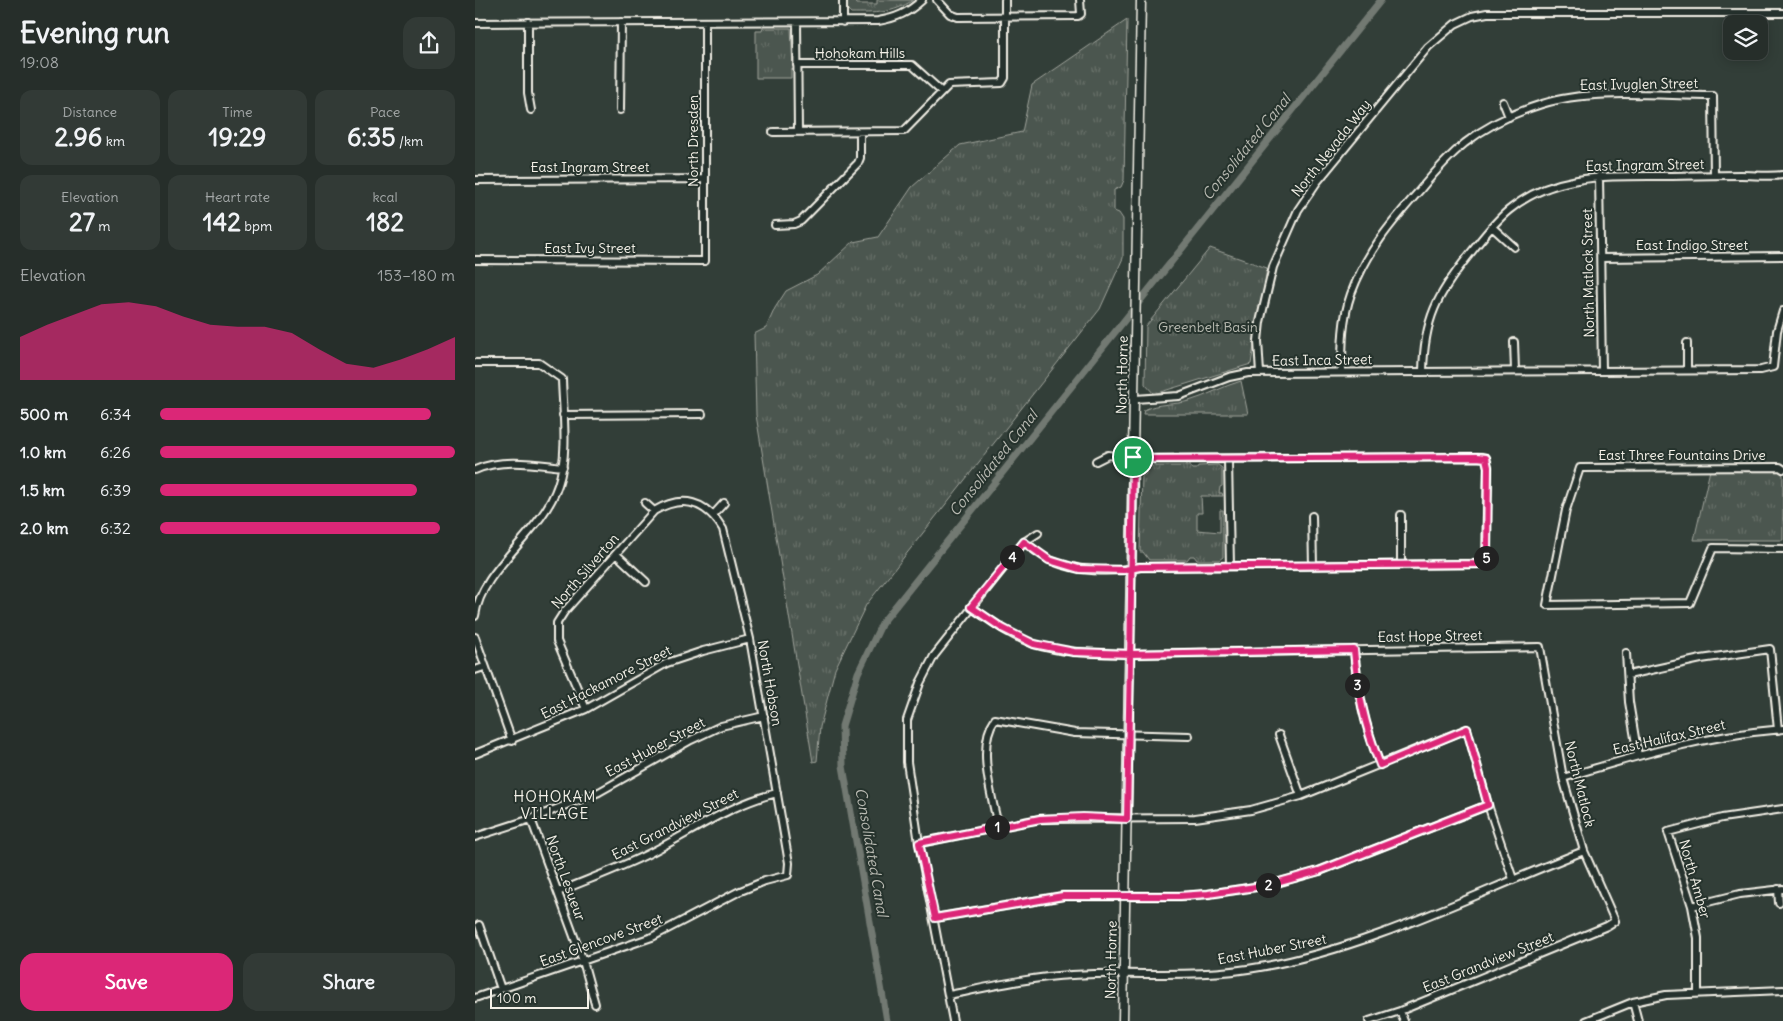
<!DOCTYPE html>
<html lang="en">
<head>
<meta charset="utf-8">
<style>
  :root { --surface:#262e2a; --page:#323a36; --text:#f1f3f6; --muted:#a4a8a8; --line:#424a47; --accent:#db2777 }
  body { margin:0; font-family:Delius,sans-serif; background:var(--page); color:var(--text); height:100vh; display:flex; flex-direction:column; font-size:19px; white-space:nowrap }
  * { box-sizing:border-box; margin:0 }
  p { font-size:16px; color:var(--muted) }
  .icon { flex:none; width:28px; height:28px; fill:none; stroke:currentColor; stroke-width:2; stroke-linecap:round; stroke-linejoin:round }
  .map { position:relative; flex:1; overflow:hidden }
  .panel { display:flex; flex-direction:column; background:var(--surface); width:475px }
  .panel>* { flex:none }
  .buttons { position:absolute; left:1248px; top:15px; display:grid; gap:10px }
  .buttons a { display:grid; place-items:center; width:45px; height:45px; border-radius:10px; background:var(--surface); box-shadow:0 2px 12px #0003,0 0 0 1px var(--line); font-size:25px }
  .scale { position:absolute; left:15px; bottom:12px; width:99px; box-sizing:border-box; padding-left:5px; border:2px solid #f4f1e8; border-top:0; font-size:14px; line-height:18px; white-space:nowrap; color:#f4f1e8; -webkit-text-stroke:4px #26332d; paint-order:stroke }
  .pin { position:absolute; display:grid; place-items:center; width:42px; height:42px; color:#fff; margin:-21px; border:2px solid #fff; border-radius:50%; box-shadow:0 1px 5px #0007 }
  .km { position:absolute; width:25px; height:25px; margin:-12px; border-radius:50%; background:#222; color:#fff; font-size:14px; line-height:25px; text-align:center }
  .round { display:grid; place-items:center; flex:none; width:52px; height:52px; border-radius:15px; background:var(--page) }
  .summary { display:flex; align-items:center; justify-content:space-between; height:85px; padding:0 20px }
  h1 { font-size:28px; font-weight:800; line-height:38px }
  .metrics { display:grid; grid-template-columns:repeat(3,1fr); gap:8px; height:85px; padding:5px 20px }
  .metrics div { display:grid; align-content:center; border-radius:12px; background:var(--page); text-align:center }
  .metrics b { font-size:25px; font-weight:800 }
  .metrics small { font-size:14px; font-weight:400 }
  .metrics p { font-size:14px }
  .chart { height:140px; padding:10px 20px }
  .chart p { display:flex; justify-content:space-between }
  .chart svg { width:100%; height:90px; margin-top:5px; fill:var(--accent); opacity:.7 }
  .button { display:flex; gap:10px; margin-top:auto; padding:10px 20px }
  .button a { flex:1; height:58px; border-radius:15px; background:var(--accent); color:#fff; font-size:20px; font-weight:800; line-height:58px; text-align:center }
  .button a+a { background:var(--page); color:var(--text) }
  ul { padding:0 20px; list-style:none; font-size:16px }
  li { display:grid; grid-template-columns:80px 60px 1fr; align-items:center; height:38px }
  li i { height:12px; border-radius:6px; background:var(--accent) }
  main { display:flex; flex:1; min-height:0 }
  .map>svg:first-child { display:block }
</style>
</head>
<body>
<main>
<section class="panel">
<div class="summary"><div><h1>Evening run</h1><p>19:08</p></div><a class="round"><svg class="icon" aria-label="share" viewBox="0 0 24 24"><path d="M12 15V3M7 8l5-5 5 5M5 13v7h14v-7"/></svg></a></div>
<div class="metrics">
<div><p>Distance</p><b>2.96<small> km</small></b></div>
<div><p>Time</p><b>19:29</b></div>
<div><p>Pace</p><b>6:35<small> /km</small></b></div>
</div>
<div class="metrics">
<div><p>Elevation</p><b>27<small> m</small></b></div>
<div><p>Heart rate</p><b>142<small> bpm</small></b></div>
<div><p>kcal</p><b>182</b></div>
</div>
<div class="chart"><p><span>Elevation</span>153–180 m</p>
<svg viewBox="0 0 160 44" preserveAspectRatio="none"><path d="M0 44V23L10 17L20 12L30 7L40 6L50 8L60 13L70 17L80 18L90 18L100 21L110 29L120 36L130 38L140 34L150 29L160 23V44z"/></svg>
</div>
<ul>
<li><b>500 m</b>6:34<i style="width:92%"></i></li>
<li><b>1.0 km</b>6:26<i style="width:100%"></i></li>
<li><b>1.5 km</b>6:39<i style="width:87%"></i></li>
<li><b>2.0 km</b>6:32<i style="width:95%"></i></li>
</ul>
<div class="button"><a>Save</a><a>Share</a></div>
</section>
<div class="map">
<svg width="1308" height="1021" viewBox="0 0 1308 1021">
  <defs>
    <pattern id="grass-tufts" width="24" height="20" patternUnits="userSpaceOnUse" patternTransform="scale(1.25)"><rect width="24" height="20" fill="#4c564f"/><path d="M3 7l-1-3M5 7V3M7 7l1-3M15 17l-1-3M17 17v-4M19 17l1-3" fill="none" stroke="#666f68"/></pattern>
  </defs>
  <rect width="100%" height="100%" fill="#323e38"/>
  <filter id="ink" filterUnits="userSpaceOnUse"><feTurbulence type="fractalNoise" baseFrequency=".02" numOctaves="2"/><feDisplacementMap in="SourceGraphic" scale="10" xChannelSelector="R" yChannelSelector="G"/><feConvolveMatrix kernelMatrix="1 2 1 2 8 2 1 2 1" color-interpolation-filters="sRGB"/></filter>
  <g filter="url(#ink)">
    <!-- grass -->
    <path fill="url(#grass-tufts)" stroke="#a0a49c" d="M372,0L380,1L382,4H402V0H438C418,14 399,13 376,13L372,9Z
      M652,20L649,180L646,187L639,190V211L644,213L648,219V258L625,309L391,605L360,669L345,727L342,761L338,762L281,415L279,334L291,328L300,308L311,291L342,275L378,242L403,237L437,187L485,145L547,132L557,85Z
      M288,28H316L318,69H316V78H281V31H287Z
      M735,248L792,268L776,364L679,394L670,384L671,326Z
      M766,381L773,414H668L669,410C682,403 700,405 714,401C732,396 748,386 766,381Z
      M743,465L747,468V486L745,487L744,493H747L748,496H726L727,513H722V530L745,532V510H748V557L744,560H722L719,556H715L712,560H674L668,552H665L667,475H670L675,466H715L717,469H722L723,466Z
      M1235,470L1304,471L1308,475V540H1219Z"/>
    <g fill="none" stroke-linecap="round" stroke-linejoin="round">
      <!-- canal -->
      <path stroke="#727972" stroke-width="7" d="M412,1021L368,766L367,726L383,673L407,623L906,0"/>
      <defs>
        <path id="minor" d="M368,0V22
          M462,0L475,14L483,17L603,16L606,14L605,0
          M53,22V93L56,110
          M322,22L323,132
          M0,23L403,21C421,18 433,13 447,0
          M322,65H437L467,92
          M1028,102L1034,117
          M145,110L146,22
          M298,132L429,131L474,85L527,83L530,78V0
          M1124,176L1127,371
          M0,180L230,179
          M300,225L319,224L326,221L383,163L385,158V132
          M1017,227L1039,247
          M1126,258L1308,256
          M0,260L230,261V22
          M1039,342L1040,371
          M1212,343V370
          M0,363H64L87,379C88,413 94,453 83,485C67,534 6,568 0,616
          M867,372C867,346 867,319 876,294C892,251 916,223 945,190C959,173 973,157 990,143C1012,126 1041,112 1067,104C1115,88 1186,96 1238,96L1239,175
          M948,372C949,319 962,295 994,255C1006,240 1019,222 1034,210C1076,175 1128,176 1179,176C1208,176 1237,175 1266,175C1280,175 1294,177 1308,175
          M785,373L783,341L785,322L798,267L823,210L842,182L953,47L980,24L997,16L1012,13H1308
          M660,399L704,396L754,377L773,373L1286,370L1298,367L1302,331L1308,311
          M88,415L227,414
          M753,459L755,566
          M1308,469L1305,467L1105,468L1091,510L1072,605L1215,603L1238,548L1308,549
          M0,470C27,458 60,464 88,467
          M170,503L179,511
          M239,514L249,503
          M926,515V565
          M837,516L838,566
          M549,542C557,548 566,556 575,560C602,572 636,573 665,567L1002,564L1009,562L1011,559L1013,467L1011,458L1007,457L666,459L633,455L621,461
          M141,554L171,582
          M496,607C516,621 536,636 559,644C590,654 624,653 655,654L1065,647L1088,778L1109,851L1140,921L1132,926L925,1011L894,1021
          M0,637L37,741
          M879,650C883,694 889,723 905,765
          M1151,653L1154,702L1163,756
          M0,670L9,667
          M1153,675L1226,659L1295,649L1303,730
          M804,735L826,796
          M0,754L111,709L192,663L228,651L275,639
          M1088,778C1160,756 1232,735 1308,729
          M56,819L108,961L120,1004
          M523,826C517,797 501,745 520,719L600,733L714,736
          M0,837L56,819L124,792L216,740L246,726L289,716
          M444,843L565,819L720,818L776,810L826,796L992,729L1013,805L1038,879
          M1303,889L1304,903
          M83,892C114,879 145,868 175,853C217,832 255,804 302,793
          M1217,906L1265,894L1308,889
          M460,918L588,896H705L733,894L794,885L844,871L1013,805
          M4,925L26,989
          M1223,992V938L1217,906L1193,832L1247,818L1308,809
          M474,995C514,987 555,977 597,975C661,971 721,979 785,967C899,947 1002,892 1109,851
          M0,998L177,937L263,892L290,881L313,875L314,863L275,639L248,529C231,501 208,494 179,511L89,612L82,623V641L111,709
          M1158,1002L1163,1021
          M925,1011L929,1021
          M478,1021L444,843L432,762V720L445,683L459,656L549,542L563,533
          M1111,1021L1158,1002L1191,995L1308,990"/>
        <path id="tertiary" d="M648,1021L666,0"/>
      </defs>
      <!-- minor casing -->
      <use href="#minor" stroke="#f4f1e8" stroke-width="10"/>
      <!-- tertiary casing -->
      <use href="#tertiary" stroke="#f4f1e8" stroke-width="11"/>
      <!-- minor -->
      <use href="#minor" stroke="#26332d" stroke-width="6"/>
      <!-- tertiary -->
      <use href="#tertiary" stroke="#26332d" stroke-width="8"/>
    </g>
  </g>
  <g fill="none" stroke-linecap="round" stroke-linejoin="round" filter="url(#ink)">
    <defs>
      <path id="route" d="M658,457C656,578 655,698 652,819L608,817L565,819L444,843L460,918L588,896H705L733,894L794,885L844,871L1013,805L992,729L905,765C889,723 883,694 879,650L655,654L599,652L559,644L527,628L496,607L549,542L574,560L604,569L649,570L665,567L1006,564L1011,559L1012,554L1013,467L1011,458L1002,457L666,459L658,457"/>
    </defs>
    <!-- route casing -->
    <use href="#route" stroke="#fff" stroke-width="10"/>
    <!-- route -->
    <use href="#route" stroke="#db2777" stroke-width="6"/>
  </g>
  <g text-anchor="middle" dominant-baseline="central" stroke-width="4" stroke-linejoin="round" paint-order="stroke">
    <!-- street labels -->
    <g font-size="14" fill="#f4f1e8" stroke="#26332d">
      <text x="385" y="53">Hohokam Hills</text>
      <text transform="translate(1164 84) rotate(-1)">East Ivyglen Street</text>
      <text transform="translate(218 141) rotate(-90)">North Dresden</text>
      <text transform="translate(856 148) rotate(-52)">North Nevada Way</text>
      <text transform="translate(1170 165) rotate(-1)">East Ingram Street</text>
      <text x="115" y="167">East Ingram Street</text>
      <text x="1217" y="245">East Indigo Street</text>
      <text x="115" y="248">East Ivy Street</text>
      <text transform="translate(1113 273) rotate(-91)">North Matlock Street</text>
      <text transform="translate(847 360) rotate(-1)">East Inca Street</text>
      <text transform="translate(647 375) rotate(-89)">North Horne</text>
      <text x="1207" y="455">East Three Fountains Drive</text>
      <text transform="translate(110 571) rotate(-49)">North Silverton</text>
      <text transform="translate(955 636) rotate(-1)">East Hope Street</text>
      <text transform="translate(131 682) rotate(-27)">East Hackamore Street</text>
      <text transform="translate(295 683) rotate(80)">North Hobson</text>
      <text transform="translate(1194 737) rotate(-13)">East Halifax Street</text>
      <text transform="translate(180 747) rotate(-28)">East Huber Street</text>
      <text transform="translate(1105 784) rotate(76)">North Matlock</text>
      <text transform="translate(200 824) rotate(-27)">East Grandview Street</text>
      <text transform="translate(91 878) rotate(70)">North Lesueur</text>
      <text transform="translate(1220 879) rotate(74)">North Amber</text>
      <text transform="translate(126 940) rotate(-20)">East Glencove Street</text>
      <text transform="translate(797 949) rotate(-11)">East Huber Street</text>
      <text transform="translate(636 960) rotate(-89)">North Horne</text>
      <text transform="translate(1013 962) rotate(-22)">East Grandview Street</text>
    </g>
    <!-- park labels -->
    <g font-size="14" fill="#b9bbb2" stroke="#26332d">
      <text x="733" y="327">Greenbelt Basin</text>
    </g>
    <!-- water labels -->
    <g font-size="15" font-style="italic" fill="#babbb3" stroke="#26332d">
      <text transform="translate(771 147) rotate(-51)">Consolidated Canal</text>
      <text transform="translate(518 463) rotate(-51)">Consolidated Canal</text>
      <text transform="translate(397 852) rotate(80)">Consolidated Canal</text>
    </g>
    <!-- neighbourhood labels -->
    <g font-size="15" letter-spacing="1" fill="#f4f1e8" stroke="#26332d">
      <text x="80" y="796">HOHOKAM<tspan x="80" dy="17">VILLAGE</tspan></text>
    </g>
  </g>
</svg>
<div class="buttons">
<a><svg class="icon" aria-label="layers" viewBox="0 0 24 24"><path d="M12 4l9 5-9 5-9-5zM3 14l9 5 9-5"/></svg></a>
</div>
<div class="scale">100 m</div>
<div class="pin" style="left:658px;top:457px;background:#1e9e55"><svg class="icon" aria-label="arrive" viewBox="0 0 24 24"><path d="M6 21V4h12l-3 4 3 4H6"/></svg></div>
<b class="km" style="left:522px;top:827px">1</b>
<b class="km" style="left:793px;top:885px">2</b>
<b class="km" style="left:882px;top:685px">3</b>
<b class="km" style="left:537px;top:557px">4</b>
<b class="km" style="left:1011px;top:558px">5</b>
</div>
</main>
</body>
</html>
